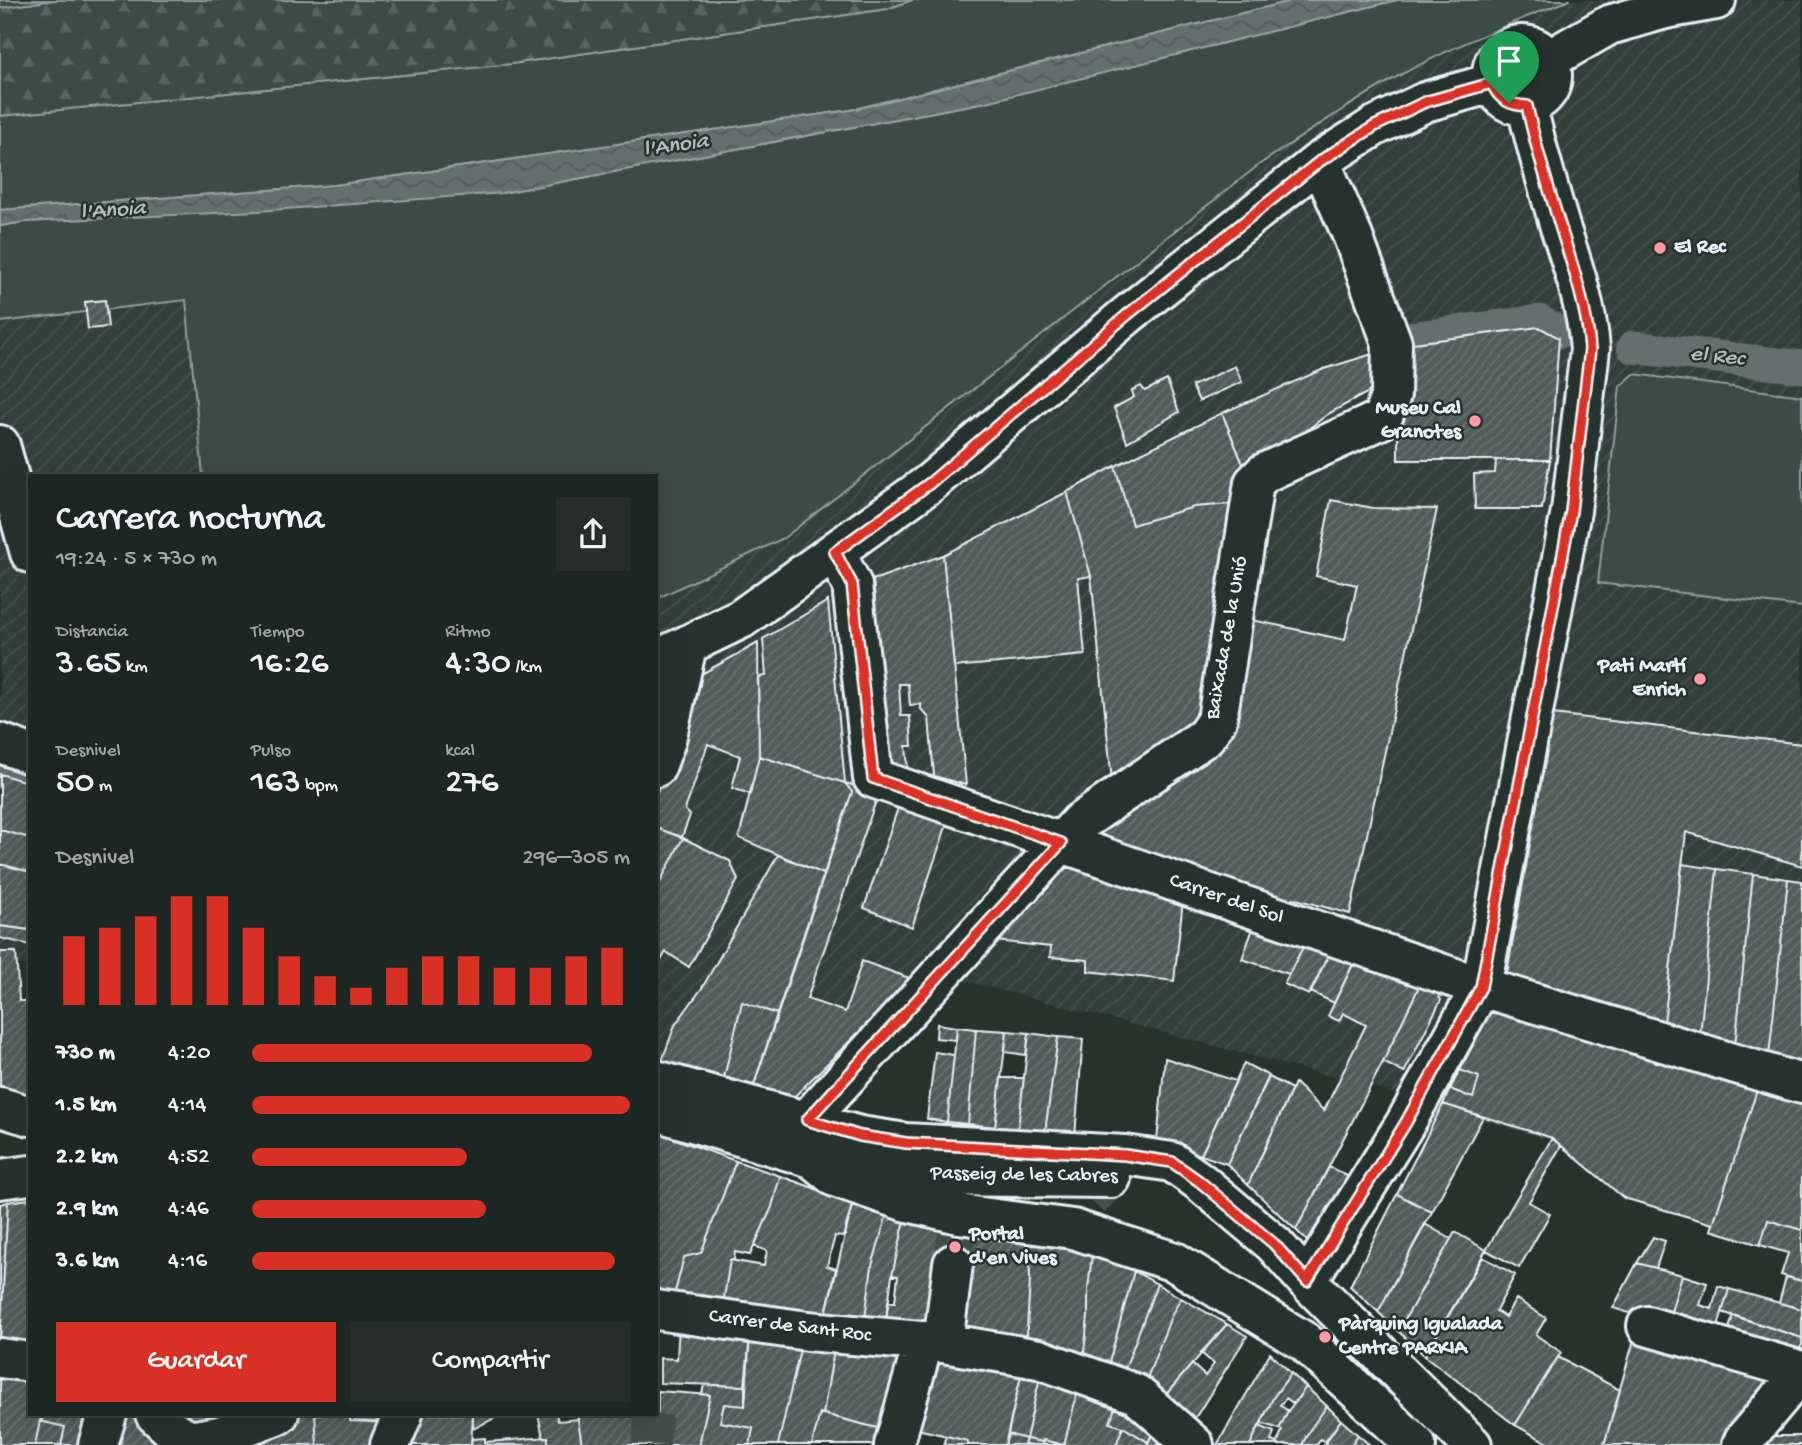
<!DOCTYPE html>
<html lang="es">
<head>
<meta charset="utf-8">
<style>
  :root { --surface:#1c2622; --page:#252e2a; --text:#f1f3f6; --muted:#a0a5a5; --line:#3a4340; --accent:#d93025 }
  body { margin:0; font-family:"Gochi Hand",sans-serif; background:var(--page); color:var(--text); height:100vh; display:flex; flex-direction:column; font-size:26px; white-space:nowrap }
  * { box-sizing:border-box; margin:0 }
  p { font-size:23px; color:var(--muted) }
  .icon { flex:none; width:38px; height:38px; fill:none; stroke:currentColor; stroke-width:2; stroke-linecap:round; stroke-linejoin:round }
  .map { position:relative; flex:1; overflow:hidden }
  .side { position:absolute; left:28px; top:474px; width:630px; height:942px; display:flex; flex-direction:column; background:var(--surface); border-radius:0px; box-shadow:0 7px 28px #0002,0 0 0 2px var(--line) }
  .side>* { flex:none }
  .pin { position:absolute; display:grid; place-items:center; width:60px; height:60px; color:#fff; margin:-72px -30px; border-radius:50% 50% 50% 0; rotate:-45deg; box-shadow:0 0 7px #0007 }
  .pin .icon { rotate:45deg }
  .round { display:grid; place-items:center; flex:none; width:74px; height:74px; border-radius:0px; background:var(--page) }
  .overview { display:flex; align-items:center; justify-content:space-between; height:119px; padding:0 28px }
  h1 { font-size:38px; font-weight:600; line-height:52px }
  .figures { display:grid; grid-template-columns:repeat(3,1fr); gap:10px; height:119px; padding:7px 28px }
  .figures div { display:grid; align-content:center }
  .figures b { font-size:35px; font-weight:600 }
  .figures small { font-size:19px; font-weight:400 }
  .figures p { font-size:19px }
  .chart { height:196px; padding:14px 28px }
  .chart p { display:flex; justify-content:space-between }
  .chart svg { width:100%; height:126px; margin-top:7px; stroke:var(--accent); stroke-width:6 }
  .action { display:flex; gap:14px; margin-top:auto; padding:14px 28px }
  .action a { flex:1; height:80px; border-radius:0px; background:var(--accent); color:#fff; font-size:28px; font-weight:600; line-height:80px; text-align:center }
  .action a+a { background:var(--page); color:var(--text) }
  ul { padding:0 28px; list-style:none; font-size:23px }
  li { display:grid; grid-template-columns:112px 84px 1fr; align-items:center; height:52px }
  li i { height:18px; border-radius:9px; background:var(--accent) }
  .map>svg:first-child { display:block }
</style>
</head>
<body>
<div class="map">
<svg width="1802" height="1445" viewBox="0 0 1802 1445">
  <defs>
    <pattern id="industrial-furrows" width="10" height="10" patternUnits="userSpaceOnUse" patternTransform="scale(1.75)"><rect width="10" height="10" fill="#333f3a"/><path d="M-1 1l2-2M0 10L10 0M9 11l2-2" fill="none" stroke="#47524e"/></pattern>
    <pattern id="forest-firs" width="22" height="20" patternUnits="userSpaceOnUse" patternTransform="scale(1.75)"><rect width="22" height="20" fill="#3e4b47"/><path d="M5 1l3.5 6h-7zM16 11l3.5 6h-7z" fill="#5a6562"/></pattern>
    <pattern id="water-waves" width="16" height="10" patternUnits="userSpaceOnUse" patternTransform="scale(1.75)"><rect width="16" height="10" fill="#636f6d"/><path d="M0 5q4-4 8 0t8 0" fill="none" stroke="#535a5a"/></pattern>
    <pattern id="building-hatch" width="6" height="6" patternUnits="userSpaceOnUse" patternTransform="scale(1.75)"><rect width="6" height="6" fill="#505c59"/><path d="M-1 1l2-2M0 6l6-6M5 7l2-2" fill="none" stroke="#697472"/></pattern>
  </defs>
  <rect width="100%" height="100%" fill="#26332d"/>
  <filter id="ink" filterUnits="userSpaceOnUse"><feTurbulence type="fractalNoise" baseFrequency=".0143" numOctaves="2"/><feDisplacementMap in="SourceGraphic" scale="14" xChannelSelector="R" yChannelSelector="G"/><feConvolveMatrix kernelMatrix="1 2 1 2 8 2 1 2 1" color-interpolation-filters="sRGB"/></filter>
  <g filter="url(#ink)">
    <!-- industrial -->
    <path fill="url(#industrial-furrows)" d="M1570,0H1802V1218L1402,1095L954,978L824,1118L656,1074V599L784,538L1260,164L1313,129L1404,73L1489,31Z
      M186,299L203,476H30V968L0,957V322Z"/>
    <!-- green -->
    <path fill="#3e4b47" stroke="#939ea0" stroke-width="2" d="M0,0H55L0,8Z
      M912,0H1295L851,110L335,185L0,210V116L511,64L887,9Z
      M1397,0H1570C1512,22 1456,45 1402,74C1353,101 1307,133 1260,164L784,538L656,599V476H203L186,300L0,322V226L25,222L502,193L986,102Z
      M1634,374L1802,396V607L1598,583L1620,386Z"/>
    <!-- forest -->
    <path fill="url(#forest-firs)" stroke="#939ea0" stroke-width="2" d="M55,0H912L887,9L511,64L0,116V8Z"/>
    <!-- water -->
    <path fill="url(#water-waves)" stroke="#98a3a5" stroke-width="2" d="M1295,0H1397L986,102L502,193L258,211L25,222L0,226V210L335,185L851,110Z"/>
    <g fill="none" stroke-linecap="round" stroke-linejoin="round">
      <!-- canal -->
      <path stroke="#636f6d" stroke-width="33" d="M1402,339L1539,321L1558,332
        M1633,347L1802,367
        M0,772L30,782"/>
    </g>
    <!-- building -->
    <path fill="url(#building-hatch)" stroke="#e8f1f8" stroke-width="2" d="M105,300L108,327L88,329L85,302Z
      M1539,327L1559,338L1550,460H1398V345Z
      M1382,351L1385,383L1328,414L1299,436L1245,469L1222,413L1324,369Z
      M1235,366L1242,382L1199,401L1192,386Z
      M1167,380L1179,412L1127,442L1114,408L1134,397L1132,391L1141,386L1145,391Z
      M1222,413L1245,469L1243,503L1194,507L1132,525L1115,466Z
      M1496,460H1550L1542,509H1475L1474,474L1495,473Z
      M1115,466L1132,525L1194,507L1243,503L1209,722L1112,781L1091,576L1067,492Z
      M1067,492L1091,576L1078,578L1085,655L954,667L943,555Z
      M1331,500L1373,508L1437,509L1350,914L1292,898L1289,906L1080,837L1220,744L1243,618L1345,640L1357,585L1316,576Z
      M943,555L966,785L934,776L929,718L921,709V704L910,705L908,684H899L901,716H910L912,746H906L908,769L889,763L873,580Z
      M828,601L845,783L759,756L758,677L766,676L763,639Z
      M30,639V670L26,641Z
      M758,643L759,756L750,794L732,788L740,756L708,744L685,810L690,815L682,837L656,828V795L677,736L692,679Z
      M1553,714L1802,744V866L1686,832L1664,1023L1507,973Z
      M759,756L845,783L852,792L824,874L739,838Z
      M0,774L30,783V838L0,830Z
      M845,783L879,792L807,999L845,1012L862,961L912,979L787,1104L751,1094L852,792Z
      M901,799L950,815L912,927L864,908Z
      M656,828L683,838L656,890Z
      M0,830L30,838V872L0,864Z
      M683,838L730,861L738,880L689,967L666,952L656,969V890Z
      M778,855L824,874L777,1014L742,1002L722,1086L659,1069L675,1025L702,988Z
      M1064,862L1183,900L1174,981L1088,971V960L1050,957L1051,947L985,940Z
      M0,864L30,872V930L0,926Z
      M1682,864L1717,869L1700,1035L1664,1023Z
      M1717,869L1753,874L1735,1046L1700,1035Z
      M1753,874L1788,879L1769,1056L1735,1046Z
      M1788,879L1802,881V1066L1769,1056Z
      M1255,923L1307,939L1289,974L1242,959Z
      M0,926L30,930V945L0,938Z
      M1307,939L1332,947L1309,995L1284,984Z
      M1332,947L1358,954L1334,1003L1311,992Z
      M0,952H16L19,1001H30V1097L0,1092Z
      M1358,954L1425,974L1383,1062L1296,1230L1248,1185L1295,1083L1324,1111L1366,1025L1343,1013L1339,1021L1328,1016Z
      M1425,974H1427L1441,1000L1404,1073L1383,1062Z
      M742,1002L777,1014L751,1094L722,1086Z
      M1537,1009L1760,1081L1713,1224L1624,1198L1552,1138L1443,1104L1450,1089L1473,1098L1479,1077L1460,1070L1490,1012Z
      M937,1024L957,1027L956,1040L936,1038Z
      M957,1027L976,1029L968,1124L947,1122Z
      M976,1029L1007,1031L995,1127L968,1124Z
      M1007,1031L1029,1033L1026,1055L1005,1052Z
      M1029,1033L1058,1037L1045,1132L1018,1129Z
      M1058,1037L1083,1039L1075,1136L1045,1132Z
      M935,1052L954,1055L947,1122L927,1119Z
      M1165,1058L1236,1081L1201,1155L1157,1141Z
      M1244,1063L1269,1076L1227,1164L1201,1155Z
      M1460,1070L1479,1077L1473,1098L1450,1089Z
      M1269,1077L1292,1089L1248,1185L1227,1164Z
      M1001,1078H1024L1018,1129L995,1127Z
      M1760,1081L1802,1094V1230L1768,1220L1760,1245L1711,1230Z
      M1443,1104L1483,1117L1432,1212L1397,1194Z
      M656,1132L736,1161L701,1253L684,1257L674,1296L656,1287Z
      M1552,1138L1561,1146L1529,1202L1550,1214L1519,1268L1486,1250Z
      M736,1161L780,1176L772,1207L750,1255L735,1252L734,1260H730L722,1310L674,1296L684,1257L701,1253Z
      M1329,1167L1351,1178L1315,1249L1296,1230Z
      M780,1176L853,1202L843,1237L835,1236L827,1266L836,1269L824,1322L722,1310L730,1260L764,1266L767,1251L754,1246L772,1207Z
      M1397,1194L1432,1212L1378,1312L1350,1286Z
      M30,1199V1355L0,1342L8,1202Z
      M8,1202L0,1342V1204Z
      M853,1202L887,1214L872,1266L864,1326L824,1322Z
      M887,1214L905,1220L892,1275L885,1329L864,1326L872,1266Z
      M905,1220L943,1227L931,1328L885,1329L888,1301L895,1302L898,1276L892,1275Z
      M1768,1220L1802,1230V1281L1781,1275L1788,1253L1760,1245Z
      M1425,1224L1451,1239L1398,1331L1378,1312Z
      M943,1227L971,1231L966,1266L939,1262Z
      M971,1231L1029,1239L1030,1280L1026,1347L958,1334Z
      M1455,1232L1486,1250L1425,1356L1398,1331Z
      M1653,1237L1665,1241L1656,1268L1637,1263Z
      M1029,1239L1093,1247L1088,1289V1316L1083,1362L1026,1345L1030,1280Z
      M1093,1247L1134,1271L1107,1370L1083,1362L1088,1316V1289Z
      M1483,1257L1515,1275L1496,1311L1505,1317L1516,1299L1546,1318L1536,1335L1561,1352L1515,1425L1425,1356Z
      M1637,1263L1682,1275L1667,1325L1613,1308Z
      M1134,1271L1157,1284L1123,1374L1107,1370Z
      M1682,1275L1707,1283L1700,1305L1712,1309L1718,1286L1729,1289L1714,1340L1667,1325Z
      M1786,1277L1802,1281V1309L1779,1303Z
      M1157,1284L1181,1298L1172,1314L1146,1381L1123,1374Z
      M1729,1289L1802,1309V1338L1722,1312Z
      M1181,1298L1227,1324L1163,1398L1146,1381L1172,1314Z
      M1733,1315L1802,1338V1345L1789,1363L1725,1343Z
      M1227,1324L1247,1336L1190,1426L1163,1398L1192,1364L1205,1376L1214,1364L1201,1353Z
      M679,1326L750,1335L745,1386L660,1383V1358L677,1359Z
      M1637,1329L1783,1372L1728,1445H1604Z
      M750,1335L802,1341L778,1445H750L753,1428L720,1422L724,1404L745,1406Z
      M802,1341L835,1344L823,1414L820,1413L812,1445H778Z
      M835,1344L906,1351L881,1429L823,1414Z
      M1270,1353L1291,1373L1273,1398L1250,1445H1217Z
      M931,1357L1022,1371L1005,1445H968V1441L909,1427Z
      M1558,1357L1620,1390L1604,1445H1552L1515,1425Z
      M1022,1371L1040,1377L1026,1439L1008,1434Z
      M0,1373L30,1377V1414H47L40,1421L35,1445H0Z
      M1291,1373L1306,1387L1294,1404L1286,1398L1280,1405L1288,1411L1279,1429L1261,1423L1273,1398Z
      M1040,1377L1078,1390L1064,1445L1043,1440V1442L1026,1439Z
      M704,1385L745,1386V1406L724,1404L720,1422L753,1428L750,1445H699L710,1395L702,1394Z
      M1306,1387L1327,1406L1309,1431L1302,1445H1276L1282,1431L1279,1429L1288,1411Z
      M1078,1390L1117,1401L1110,1423L1123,1427L1116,1445H1064Z
      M658,1391L710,1395L699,1445H657Z
      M1117,1401L1157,1425L1148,1442L1123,1427L1110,1423Z
      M656,1406L657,1439H640L639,1415L620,1416V1414H656Z
      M1327,1406L1341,1420L1325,1442L1320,1439L1317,1445H1302L1309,1431Z
      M820,1413L881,1429L876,1445H812Z
      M47,1414H96L89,1445H61L65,1427L40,1421Z
      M130,1414L176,1444V1445H109Z
      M161,1414H212L223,1430Z
      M300,1414H315L317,1445H255L252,1430Z
      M315,1414H350V1421L392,1423L381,1445H317Z
      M350,1414H393L392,1423L350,1421Z
      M409,1414H473L471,1445H398Z
      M473,1414H501V1415L473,1429Z
      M538,1414H556L558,1421L578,1419L582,1445H548V1437H543Z
      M577,1414L639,1415L640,1439H657V1445H582Z
      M1341,1420L1358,1435L1351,1445H1324Z
      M40,1421L65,1427L61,1445H35Z
      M1157,1425L1178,1445H1147Z
      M1259,1426L1274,1432L1271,1441L1277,1443L1276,1445H1250Z
      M1123,1427L1148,1442L1147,1445H1116Z
      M1008,1434L1026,1439L1024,1445H1005Z
      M1358,1435L1370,1445H1351Z
      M946,1436L968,1441V1445H943Z
      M1762,1436H1802V1445H1761Z
      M548,1437V1445H471L472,1439L485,1438V1442Z
      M1026,1439L1043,1442L1042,1445H1024Z
      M1043,1440L1064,1445H1042Z"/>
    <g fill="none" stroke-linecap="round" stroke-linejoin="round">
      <!-- minor-tunnel -->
      <path stroke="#43504b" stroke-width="38" stroke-dasharray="38 19" stroke-linecap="butt" d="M1093,1178L1117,1199
        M953,1264L957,1229
        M651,1445L653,1414"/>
      <defs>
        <path id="minor" d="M1492 75a30 30 0 1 1 60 0a30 30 0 1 1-60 0Z
          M1548,60L1609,25L1665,9L1716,0
          M0,445L30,553
          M835,552L852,585L873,778L1481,987L1802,1084
          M656,660L741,619L930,483L1127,315L1320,161L1375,126L1425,102L1492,83
          M0,743L30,754
          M656,767L666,740L687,646
          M656,1080L860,1136L906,1143L1125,1155L1172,1162L1199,1181L1274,1244L1307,1281L1472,1445
          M0,1107L30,1116
          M656,1111L812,1158L926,1176L1111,1178
          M807,1120L1079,823L1205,737L1217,720L1254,483L1264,473L1382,419L1391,395L1392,343L1353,237L1320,161
          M812,1158L835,1177L904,1201L959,1214L1073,1229L1175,1262L1305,1342L1416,1445
          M0,1179L30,1175
          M1307,1281L1405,1124L1481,987L1571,511L1590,349C1587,308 1573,266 1560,227C1548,187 1536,147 1527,106
          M656,1310L808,1331L943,1343L1039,1359L1136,1394L1194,1445
          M1647,1326L1802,1371
          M943,1343L953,1264
          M0,1358L30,1362
          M155,1414L171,1429L189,1441L219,1436L279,1414
          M98,1445L107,1414
          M390,1445L403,1414
          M894,1445L924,1341
          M1742,1445L1744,1440L1802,1371"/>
      </defs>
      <!-- minor casing -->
      <use href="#minor" stroke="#e8f1f8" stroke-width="44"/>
      <!-- minor -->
      <use href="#minor" stroke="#26332d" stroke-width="38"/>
    </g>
  </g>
  <g fill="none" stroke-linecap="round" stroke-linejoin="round" filter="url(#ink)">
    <defs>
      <path id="route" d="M1492,83C1498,99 1509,105 1527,106C1536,149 1549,190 1562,232C1574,270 1587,309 1590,349L1571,511L1481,987L1405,1124L1307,1281L1274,1244L1199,1181L1172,1162L1125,1155L906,1143L860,1136L807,1120L1061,843L873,778L852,584L835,552L930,483L1127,315L1320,161L1375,126L1425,102Z"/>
    </defs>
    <!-- route casing -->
    <use href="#route" stroke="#fff" stroke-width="14"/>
    <!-- route -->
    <use href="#route" stroke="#d93025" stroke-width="9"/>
  </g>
  <!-- markers -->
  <g fill="#ff9aa2" stroke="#26332d" stroke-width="2.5">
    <circle cx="1660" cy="248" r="7"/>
    <circle cx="1475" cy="421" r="7"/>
    <circle cx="1700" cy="679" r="7"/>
    <circle cx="955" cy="1247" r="7"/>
    <circle cx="1325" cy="1337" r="7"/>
  </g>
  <g text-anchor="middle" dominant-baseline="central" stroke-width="5" stroke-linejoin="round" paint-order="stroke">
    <!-- poi labels -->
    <g font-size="21" font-weight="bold" fill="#e8f1f8" stroke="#26332d" text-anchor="start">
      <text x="1674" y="248">El Rec</text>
      <text x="1461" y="409" text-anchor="end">Museu Cal<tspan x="1461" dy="24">Granotes</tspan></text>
      <text x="1686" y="667" text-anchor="end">Pati Martí<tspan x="1686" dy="24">Enrich</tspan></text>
      <text x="969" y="1235">Portal<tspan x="969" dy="24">d'en Vives</tspan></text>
      <text x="1339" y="1325">Pàrquing Igualada<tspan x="1339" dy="24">Centre PARKIA</tspan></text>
    </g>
    <!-- street labels -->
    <g font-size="21" fill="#e8f1f8" stroke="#26332d">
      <text transform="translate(1228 638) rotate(-80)">Baixada de la Unió</text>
      <text transform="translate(1226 900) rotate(19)">Carrer del Sol</text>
      <text transform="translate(1024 1176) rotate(1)">Passeig de les Cabres</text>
      <text transform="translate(790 1327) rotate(7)">Carrer de Sant Roc</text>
    </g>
    <!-- water labels -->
    <g font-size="23" font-style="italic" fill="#b3bdc0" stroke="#26332d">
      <text transform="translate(676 146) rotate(-8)">l'Anoia</text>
      <text transform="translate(113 211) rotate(-4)">l'Anoia</text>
      <text transform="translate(1717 357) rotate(6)">el Rec</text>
    </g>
  </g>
</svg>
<div class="pin" style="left:1509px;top:103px;background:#1e9e55"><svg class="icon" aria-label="arrive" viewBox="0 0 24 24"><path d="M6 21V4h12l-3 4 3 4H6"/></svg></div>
<section class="side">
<div class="overview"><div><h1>Carrera nocturna</h1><p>19:24 · 5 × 730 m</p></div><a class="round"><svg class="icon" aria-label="share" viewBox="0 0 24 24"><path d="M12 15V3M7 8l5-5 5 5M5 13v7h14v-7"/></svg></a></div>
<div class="figures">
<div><p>Distancia</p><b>3.65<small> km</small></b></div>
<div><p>Tiempo</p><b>16:26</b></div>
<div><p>Ritmo</p><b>4:30<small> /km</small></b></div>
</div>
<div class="figures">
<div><p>Desnivel</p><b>50<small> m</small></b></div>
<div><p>Pulso</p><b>163<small> bpm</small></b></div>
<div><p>kcal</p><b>276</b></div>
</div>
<div class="chart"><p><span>Desnivel</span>296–305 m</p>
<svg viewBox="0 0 160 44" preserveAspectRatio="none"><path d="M5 44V20M15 44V17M25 44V13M35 44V6M45 44V6M55 44V17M65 44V27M75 44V34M85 44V38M95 44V31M105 44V27M115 44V27M125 44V31M135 44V31M145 44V27M155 44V24"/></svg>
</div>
<ul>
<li><b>730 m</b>4:20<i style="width:90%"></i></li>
<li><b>1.5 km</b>4:14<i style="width:100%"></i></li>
<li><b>2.2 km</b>4:52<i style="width:57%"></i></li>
<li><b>2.9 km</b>4:46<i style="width:62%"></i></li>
<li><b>3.6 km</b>4:16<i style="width:96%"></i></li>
</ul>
<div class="action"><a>Guardar</a><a>Compartir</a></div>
</section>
</div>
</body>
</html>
